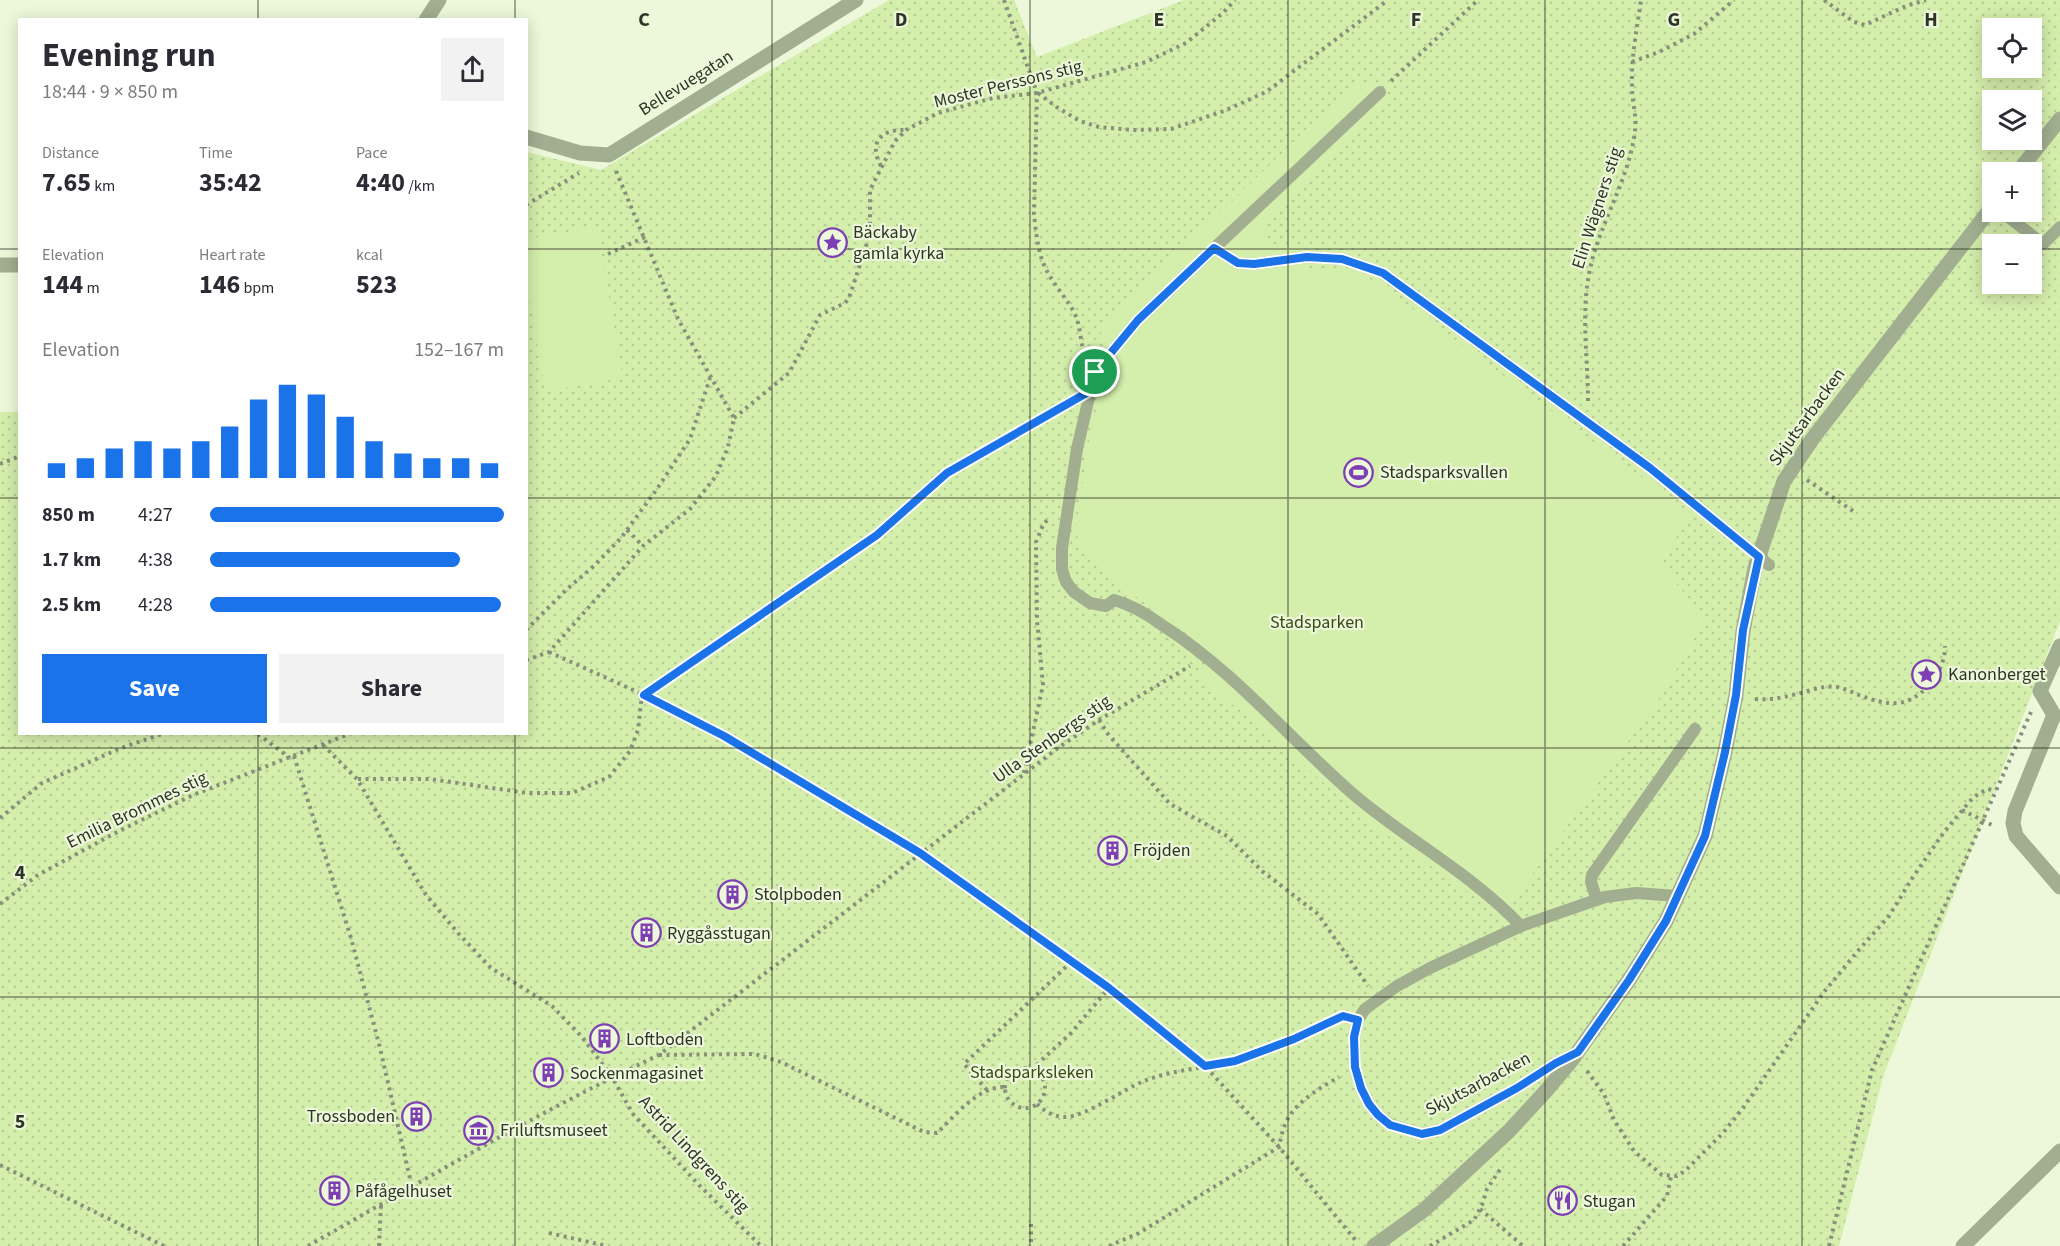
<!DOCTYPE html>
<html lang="en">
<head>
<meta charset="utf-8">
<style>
  :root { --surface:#fff; --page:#f2f2f3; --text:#2b2b33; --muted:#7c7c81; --accent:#1a73e8 }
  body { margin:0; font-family:"Source Sans 3",sans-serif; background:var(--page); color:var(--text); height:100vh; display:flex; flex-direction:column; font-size:22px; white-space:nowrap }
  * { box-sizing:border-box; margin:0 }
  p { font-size:20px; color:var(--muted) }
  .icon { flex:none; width:33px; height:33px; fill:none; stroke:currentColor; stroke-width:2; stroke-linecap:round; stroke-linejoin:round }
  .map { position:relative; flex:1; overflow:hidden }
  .panel { position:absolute; left:18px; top:18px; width:510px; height:717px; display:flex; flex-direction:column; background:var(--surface); border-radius:0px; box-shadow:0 3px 15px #0003 }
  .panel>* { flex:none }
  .controls { position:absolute; left:1982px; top:18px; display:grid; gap:12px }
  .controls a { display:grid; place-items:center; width:60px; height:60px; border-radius:0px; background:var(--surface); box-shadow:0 3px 15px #0003; font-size:30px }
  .pin { position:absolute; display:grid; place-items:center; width:51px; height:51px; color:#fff; margin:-26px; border:3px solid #fff; border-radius:50%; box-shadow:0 2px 6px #0007 }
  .round { display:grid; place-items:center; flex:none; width:63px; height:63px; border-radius:0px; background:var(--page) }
  .headline { display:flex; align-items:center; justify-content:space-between; height:102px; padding:0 24px }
  h1 { font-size:33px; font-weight:700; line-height:45px }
  .figures { display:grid; grid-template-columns:repeat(3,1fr); gap:9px; height:102px; padding:6px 24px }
  .figures div { display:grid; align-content:center }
  .figures b { font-size:26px; font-weight:700 }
  .figures small { font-size:16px; font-weight:400 }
  .figures p { font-size:16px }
  .chart { height:168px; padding:12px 24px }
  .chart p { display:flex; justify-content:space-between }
  .chart svg { width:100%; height:108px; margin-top:6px; stroke:var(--accent); stroke-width:6 }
  .button { display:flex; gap:12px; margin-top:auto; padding:12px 24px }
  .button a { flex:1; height:69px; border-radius:0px; background:var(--accent); color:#fff; font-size:24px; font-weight:700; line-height:69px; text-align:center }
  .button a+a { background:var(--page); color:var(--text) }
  ul { padding:0 24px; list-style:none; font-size:20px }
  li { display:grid; grid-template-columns:96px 72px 1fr; align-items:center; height:45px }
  li i { height:15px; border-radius:8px; background:var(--accent) }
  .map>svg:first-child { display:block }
</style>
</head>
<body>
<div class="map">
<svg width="2060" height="1246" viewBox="0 0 2060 1246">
  <defs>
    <pattern id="park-dots" width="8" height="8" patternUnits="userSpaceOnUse" patternTransform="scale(1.5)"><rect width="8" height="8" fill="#d4eeac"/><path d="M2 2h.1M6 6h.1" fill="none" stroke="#b6cd94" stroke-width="1.8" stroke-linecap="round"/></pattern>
  </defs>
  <rect width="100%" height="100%" fill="#ecf8d9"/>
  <!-- park -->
  <path fill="url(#park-dots)" fill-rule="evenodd" d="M889,0H1014L1037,57L1184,0H2060V621L1883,1077L1839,1246H0V412H19L20,734H526L527,152L601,170ZM1992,28H2031V68H1992ZM1992,100H2031V140H1992ZM1992,172H2031V212H1992ZM1992,244H2031V284H1992Z"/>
  <!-- pitch -->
  <path fill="#d4eeac" d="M1353,84L1372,85L1388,100L1270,216C1256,246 1282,250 1305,247L1309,268L1345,269L1375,281L1693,515L1658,562L1706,619L1661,696L1514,900L1483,903L1380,830L1328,787L1259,724L1203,683L1201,672L1214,654L1119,584L1079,547L1076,525L1091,428L1106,375L1110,370L1100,329Z
    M597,227L623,378L545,391L527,283V239Z"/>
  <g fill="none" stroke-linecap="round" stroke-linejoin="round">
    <!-- path -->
    <path stroke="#88907b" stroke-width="4" stroke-dasharray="3 4.5" stroke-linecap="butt" d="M1004,0L1037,93L1034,214C1036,233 1038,256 1048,273C1055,286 1066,298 1074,312C1081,326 1080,342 1085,356
      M1824,0L1854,22L1865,25L1906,6L1926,0
      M1632,62L1659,52L1694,34L1734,0
      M1391,81L1478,0
      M1038,93L1058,108L1080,121L1099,127L1133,130L1171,129L1224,111L1266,92L1388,0
      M881,166C868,143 881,129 905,130
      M526,205L579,173
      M608,254L645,237
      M1588,401C1588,359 1581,316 1589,274C1598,225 1629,181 1635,131C1637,117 1632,101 1632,86C1631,57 1637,29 1641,0
      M734,418L789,373L820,315L845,303L849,298L870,234V190L895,141L906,130L938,113L993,98L1037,93L1146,62L1186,43L1223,13L1235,0
      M0,464L20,456
      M1807,480L1853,511
      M627,530L643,546
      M526,630L567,589L594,566L621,538L657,489L690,439L710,378
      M549,652L642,694L724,736L920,853L1072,961L1109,988L1205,1066L1279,1147L1357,1242
      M526,660L549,652L643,546L690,509L716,476L728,447L734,418L678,319L616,171
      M644,695L877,535L947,473L1070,402
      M1755,699C1769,700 1782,698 1796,694C1810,691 1823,685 1837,687C1844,688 1852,692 1859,695C1888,706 1908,709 1930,684C1938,675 1946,658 1945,646
      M1099,720L1108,734L1170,804L1227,836L1262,871L1318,914L1368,986
      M258,734L290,758
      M323,745L357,779L426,895L458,933L491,968L552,1006L582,1037L612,1077L633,1114L699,1185L761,1246
      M294,756L351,938L380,1048L412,1187
      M1024,773L1043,685L1037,620L1036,542L1043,525L1048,519
      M358,779H430L527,793H572L609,777L630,751L638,730L642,694
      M1962,810L1994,826
      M0,818L42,783L121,748L162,734
      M0,904L38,875L119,831L193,795L349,734
      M659,1055L755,1054L781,1062L924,1132L937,1133C956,1115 977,1087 1005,1087
      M1005 1088a20 20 0 1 1 40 0a20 20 0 1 1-40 0Z
      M1031,1070L1071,1033L1109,988
      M1587,1071L1604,1094L1614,1120L1634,1151L1662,1175L1677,1176L1685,1171L1723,1133L1743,1108L1824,992L1857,952L1889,916L1913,877L1944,832L1970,801L1978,794L1988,789L1996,791
      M987,1090L964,1064L1072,961
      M1037,1104C1044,1111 1054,1117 1065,1117C1085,1117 1124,1089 1144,1081C1174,1069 1204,1069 1234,1061C1272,1052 1305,1030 1340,1017
      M0,1165L164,1246
      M1480,1209L1523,1246
      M1031,1224V1246
      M549,1233L607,1246
      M308,1246C424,1180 538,1112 659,1055L1058,748L1099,720L1190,666
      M379,1246L381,1205
      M1109,1246L1139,1233L1279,1147C1281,1136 1284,1124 1290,1115C1301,1099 1323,1086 1339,1077
      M1430,1246L1474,1220L1482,1205L1487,1189L1501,1168
      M1623,1246L1667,1196L1671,1176
      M1829,1246L1872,1070L2031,712"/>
    <!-- lane -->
    <path stroke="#a1ae90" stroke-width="12" d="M1380,92L1138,320L1095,372L1077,449L1062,548V569L1066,582L1074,592L1090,603L1106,606L1114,600C1132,605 1147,614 1162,625C1234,671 1289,738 1353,794C1407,840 1472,874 1521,926
      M2002,212L2043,244L2060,227
      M1214,248L1238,263L1254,264L1307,257L1342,259L1383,273L1650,468L1769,565
      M1597,900L1591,882L1592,875L1695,729
      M1576,1053L1556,1063L1517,1088L1440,1130L1422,1134L1391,1125L1378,1115L1369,1104L1361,1088L1355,1067L1354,1037L1358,1020L1365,1009L1397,986L1430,968L1521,926L1605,897L1636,893L1677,896"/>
    <!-- street -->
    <path stroke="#a1ae90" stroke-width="15" d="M426,20L439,0
      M526,137L580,153L609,155L856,0
      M2018,172L2060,119
      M0,265H20
      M2054,715L2015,811L2013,823L2016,836L2060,887
      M2054,715L2040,691L2060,646
      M1374,1246L1424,1210L1509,1131L1545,1092L1572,1060L1629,980L1666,921L1705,836L1725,752L1736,695L1743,631L1755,568L1784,481L1813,438L1992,207
      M1963,1246L2060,1151"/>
  </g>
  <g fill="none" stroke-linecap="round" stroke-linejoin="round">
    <defs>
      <path id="route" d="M1214,248L1238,263L1254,264L1307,257L1342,259L1383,273L1650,468L1759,557L1743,630L1736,695L1725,752L1705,836L1666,921L1629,980L1578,1052L1556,1063L1517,1088L1440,1130L1422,1134L1390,1125L1378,1115L1369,1104L1361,1088L1355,1067L1354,1037L1358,1020L1343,1016L1294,1039L1235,1061L1205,1066L1109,988L920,853L724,736L644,695L877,535L947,473L1090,391L1095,372L1138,320Z"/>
    </defs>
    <!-- route casing -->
    <use href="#route" stroke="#fff" stroke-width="12"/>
    <!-- route -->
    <use href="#route" stroke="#1a73e8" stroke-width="8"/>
  </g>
  <!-- grid -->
  <path fill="none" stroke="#2f3428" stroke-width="1.5" stroke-opacity="0.55" d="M258,0V20M515,0V20M772,0V1246M1030,0V1246M1288,0V1246M1545,0V1246M1802,0V1246M0,249H20M526,249H1992M2031,249H2060M0,498H20M526,498H2060M258,734V1246M515,734V1246M0,748H2060M0,997H2060"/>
  <!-- icons -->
  <defs>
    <symbol id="sight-ring" viewBox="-11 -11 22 22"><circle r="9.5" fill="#ecf8d9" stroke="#7e3fb4" stroke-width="1.5"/><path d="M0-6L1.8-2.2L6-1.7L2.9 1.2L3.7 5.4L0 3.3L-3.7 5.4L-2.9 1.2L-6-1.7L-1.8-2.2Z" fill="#7e3fb4"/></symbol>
    <symbol id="stadium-ring" viewBox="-11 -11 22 22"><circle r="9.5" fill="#ecf8d9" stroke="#7e3fb4" stroke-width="1.5"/><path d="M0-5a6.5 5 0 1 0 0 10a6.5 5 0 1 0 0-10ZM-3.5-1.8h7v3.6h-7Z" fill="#7e3fb4"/></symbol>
    <symbol id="building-ring" viewBox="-11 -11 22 22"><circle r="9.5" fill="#ecf8d9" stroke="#7e3fb4" stroke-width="1.5"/><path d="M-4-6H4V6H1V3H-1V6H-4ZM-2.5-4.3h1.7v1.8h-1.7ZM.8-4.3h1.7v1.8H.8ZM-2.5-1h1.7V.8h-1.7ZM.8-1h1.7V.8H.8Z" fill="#7e3fb4"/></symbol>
    <symbol id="museum-ring" viewBox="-11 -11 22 22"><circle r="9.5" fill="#ecf8d9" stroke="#7e3fb4" stroke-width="1.5"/><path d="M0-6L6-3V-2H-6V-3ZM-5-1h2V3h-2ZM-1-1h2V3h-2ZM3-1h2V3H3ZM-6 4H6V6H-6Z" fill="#7e3fb4"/></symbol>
    <symbol id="restaurant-ring" viewBox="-11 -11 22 22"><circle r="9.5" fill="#ecf8d9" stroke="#7e3fb4" stroke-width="1.5"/><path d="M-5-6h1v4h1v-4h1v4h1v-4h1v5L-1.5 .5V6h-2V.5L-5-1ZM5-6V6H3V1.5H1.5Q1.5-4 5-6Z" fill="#7e3fb4"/></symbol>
  </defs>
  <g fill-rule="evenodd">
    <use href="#sight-ring" x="816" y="226" width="33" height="33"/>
    <use href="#stadium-ring" x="1342" y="456" width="33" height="33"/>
    <use href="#sight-ring" x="1910" y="658" width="33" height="33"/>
    <use href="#building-ring" x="1096" y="834" width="33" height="33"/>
    <use href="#building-ring" x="716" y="878" width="33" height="33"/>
    <use href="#building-ring" x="630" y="916" width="33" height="33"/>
    <use href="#building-ring" x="588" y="1022" width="33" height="33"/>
    <use href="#building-ring" x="532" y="1056" width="33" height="33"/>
    <use href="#building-ring" x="400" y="1100" width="33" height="33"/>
    <use href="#museum-ring" x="462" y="1114" width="33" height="33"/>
    <use href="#building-ring" x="318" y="1174" width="33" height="33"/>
    <use href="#restaurant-ring" x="1546" y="1184" width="33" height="33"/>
  </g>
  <g text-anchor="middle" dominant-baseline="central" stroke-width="4.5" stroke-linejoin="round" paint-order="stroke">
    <!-- street labels -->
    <g font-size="18" fill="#2f3428" stroke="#ecf8d9">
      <text transform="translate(686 83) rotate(-32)">Bellevuegatan</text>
      <text transform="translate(1008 84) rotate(-14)">Moster Perssons stig</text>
      <text transform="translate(1597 208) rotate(-72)">Elin Wägners stig</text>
      <text transform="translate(1807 417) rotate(-54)">Skjutsarbacken</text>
      <text transform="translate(1052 739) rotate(-35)">Ulla Stenbergs stig</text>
      <text transform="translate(137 810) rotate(-26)">Emilia Brommes stig</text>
      <text transform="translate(1478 1084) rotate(-28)">Skjutsarbacken</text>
      <text transform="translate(694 1154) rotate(47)">Astrid Lindgrens stig</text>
    </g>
    <!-- poi labels -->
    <g font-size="18" fill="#2f3428" stroke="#ecf8d9" text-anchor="start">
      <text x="853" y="232">Bäckaby<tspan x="853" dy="21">gamla kyrka</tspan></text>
      <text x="1380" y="472">Stadsparksvallen</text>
      <text x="1948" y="674">Kanonberget</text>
      <text x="1133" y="850">Fröjden</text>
      <text x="754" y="894">Stolpboden</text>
      <text x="667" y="933">Ryggåsstugan</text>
      <text x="626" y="1039">Loftboden</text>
      <text x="570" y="1073">Sockenmagasinet</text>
      <text x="395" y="1116" text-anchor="end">Trossboden</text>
      <text x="500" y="1130">Friluftsmuseet</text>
      <text x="355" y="1191">Påfågelhuset</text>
      <text x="1583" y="1201">Stugan</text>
    </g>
    <!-- park labels -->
    <g font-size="18" fill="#394a18" stroke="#ecf8d9">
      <text x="1317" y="622">Stadsparken</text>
      <text x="1032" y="1072">Stadsparksleken</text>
    </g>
  </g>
  <g font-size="20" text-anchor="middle" font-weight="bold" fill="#2f3428" stroke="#ecf8d9" stroke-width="4.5" stroke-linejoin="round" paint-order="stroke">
    <text x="644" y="26">C</text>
    <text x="901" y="26">D</text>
    <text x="1159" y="26">E</text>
    <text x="1416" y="26">F</text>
    <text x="1674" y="26">G</text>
    <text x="1931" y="26">H</text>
    <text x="20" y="879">4</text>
    <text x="20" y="1128">5</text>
  </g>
</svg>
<div class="controls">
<a><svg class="icon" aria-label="locate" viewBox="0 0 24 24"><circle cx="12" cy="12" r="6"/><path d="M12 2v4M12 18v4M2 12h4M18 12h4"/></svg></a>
<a><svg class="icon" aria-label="layers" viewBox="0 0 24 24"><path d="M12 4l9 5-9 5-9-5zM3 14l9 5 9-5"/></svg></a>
<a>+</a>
<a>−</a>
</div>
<div class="pin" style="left:1095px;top:372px;background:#1e9e55"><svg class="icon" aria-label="arrive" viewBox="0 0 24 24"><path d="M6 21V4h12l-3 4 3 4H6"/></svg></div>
<section class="panel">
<div class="headline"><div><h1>Evening run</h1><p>18:44 · 9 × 850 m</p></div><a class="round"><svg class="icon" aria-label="share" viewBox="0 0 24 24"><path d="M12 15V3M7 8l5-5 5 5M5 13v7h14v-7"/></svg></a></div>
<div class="figures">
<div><p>Distance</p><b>7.65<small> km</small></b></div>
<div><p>Time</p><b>35:42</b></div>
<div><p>Pace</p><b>4:40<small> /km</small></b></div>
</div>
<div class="figures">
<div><p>Elevation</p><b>144<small> m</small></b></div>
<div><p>Heart rate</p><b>146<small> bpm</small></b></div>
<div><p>kcal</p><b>523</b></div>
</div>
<div class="chart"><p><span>Elevation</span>152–167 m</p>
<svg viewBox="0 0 160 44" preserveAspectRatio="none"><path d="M5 44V38M15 44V36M25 44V32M35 44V29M45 44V32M55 44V29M65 44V23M75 44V12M85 44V6M95 44V10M105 44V19M115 44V29M125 44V34M135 44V36M145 44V36M155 44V38"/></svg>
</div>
<ul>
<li><b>850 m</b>4:27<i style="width:100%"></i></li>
<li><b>1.7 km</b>4:38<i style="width:85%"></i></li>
<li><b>2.5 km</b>4:28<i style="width:99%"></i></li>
</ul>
<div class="button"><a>Save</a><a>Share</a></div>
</section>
</div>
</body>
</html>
